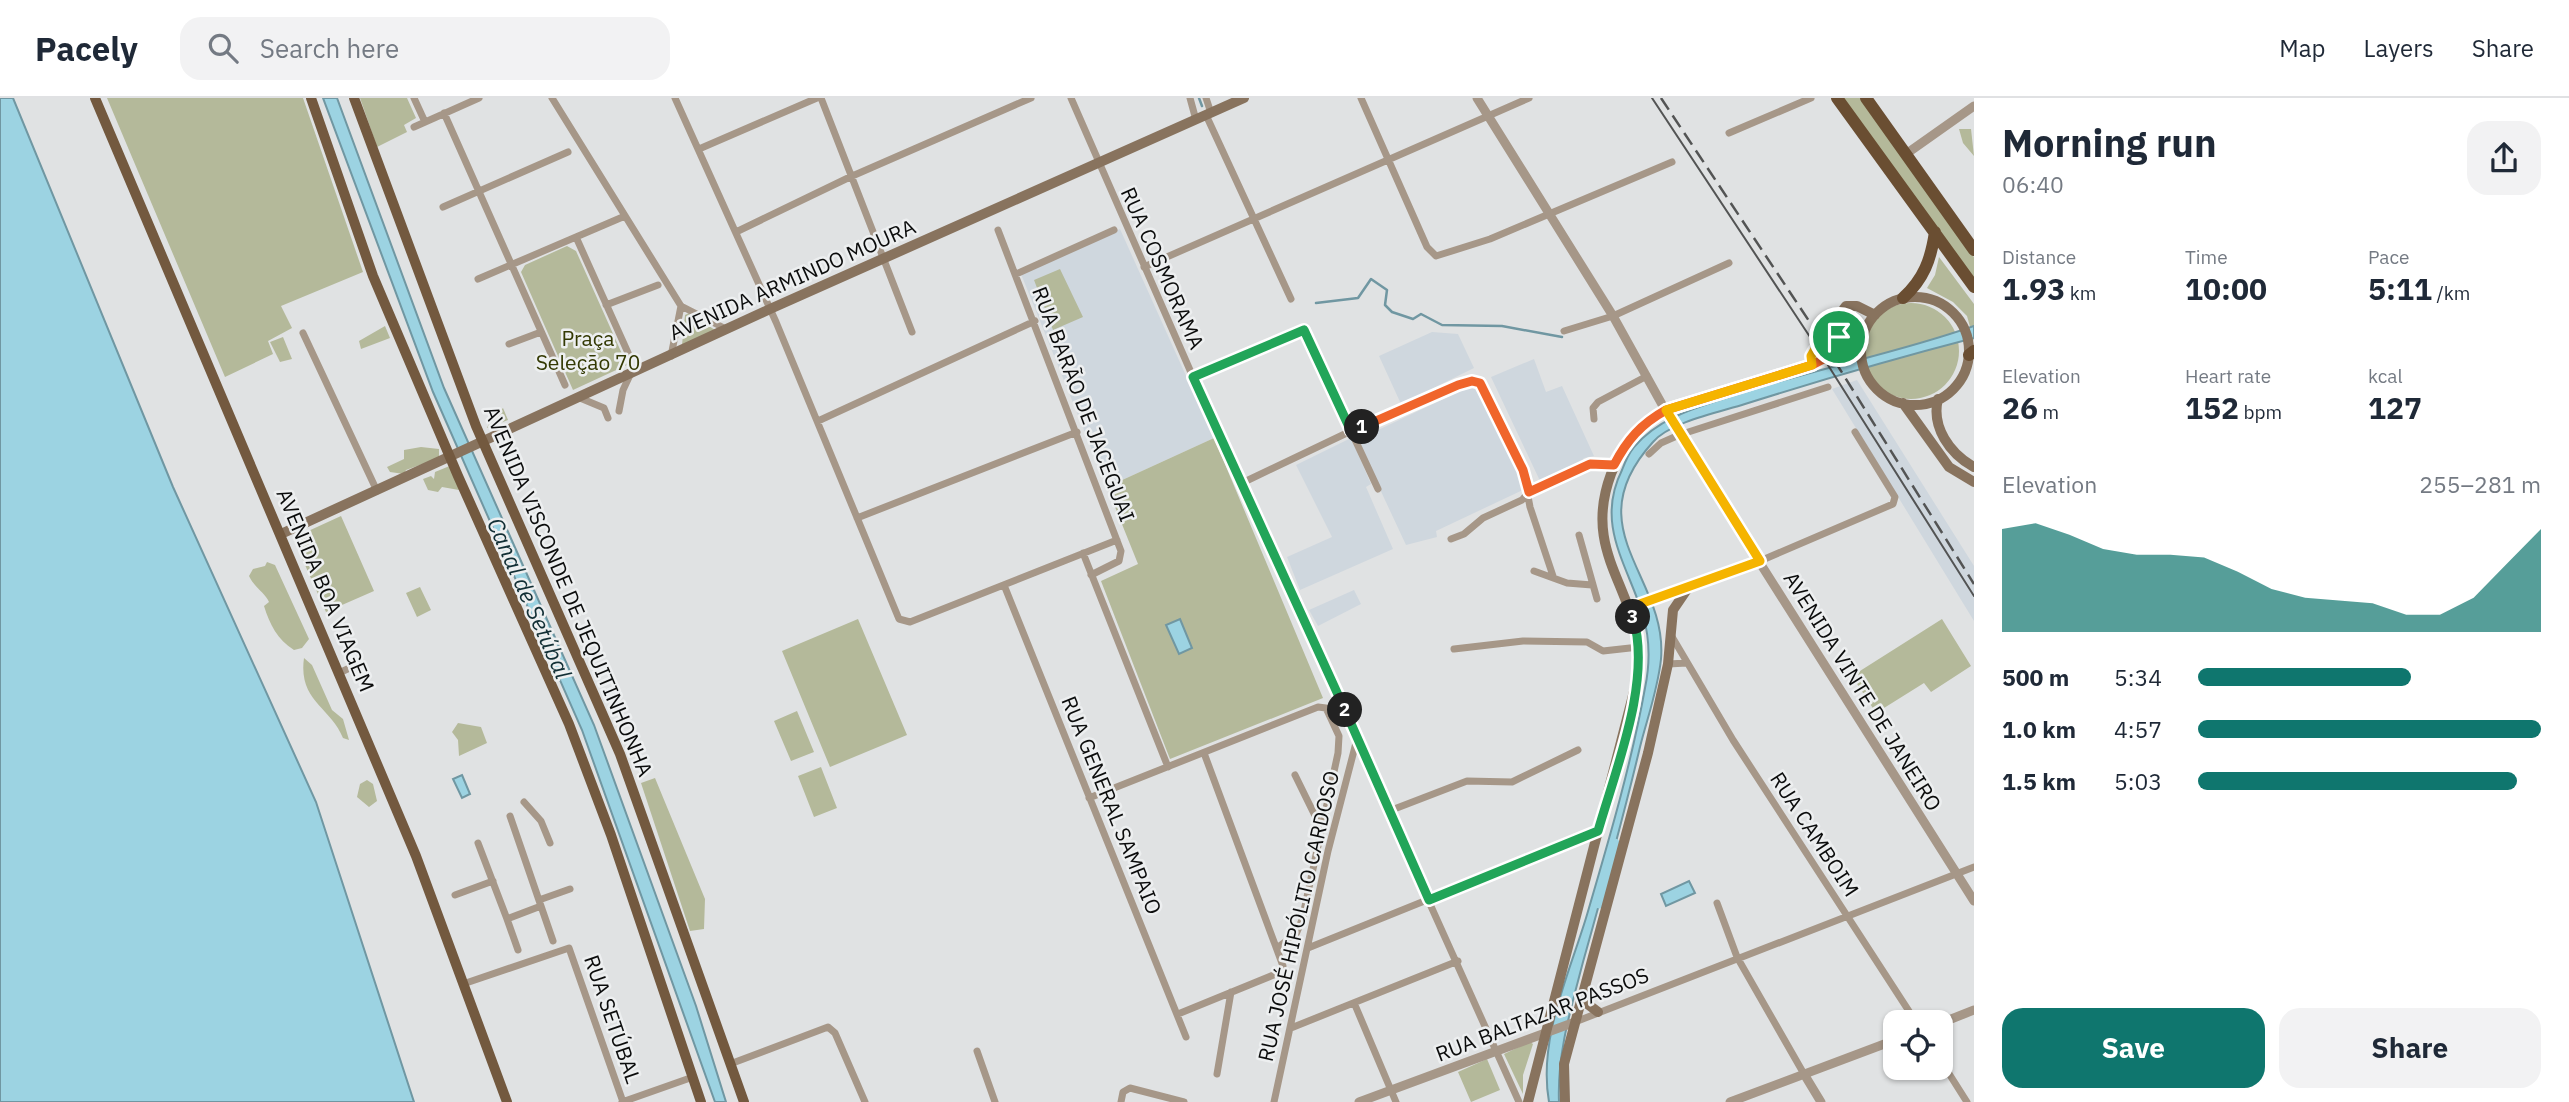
<!DOCTYPE html>
<html lang="en">
<head>
<meta charset="utf-8">
<style>
  :root { --surface:#fff; --page:#f2f2f3; --text:#1f2937; --muted:#747a83; --line:#e0e1e3; --accent:#0f766e }
  body { margin:0; font-family:"IBM Plex Sans",sans-serif; background:var(--page); color:var(--text); height:100vh; display:flex; flex-direction:column; font-size:26px; white-space:nowrap }
  * { box-sizing:border-box; margin:0 }
  p { font-size:23px; color:var(--muted) }
  .icon { flex:none; width:38px; height:38px; fill:none; stroke:currentColor; stroke-width:2; stroke-linecap:round; stroke-linejoin:round }
  .map { position:relative; flex:1; overflow:hidden }
  .drawer { display:flex; flex-direction:column; background:var(--surface); width:595px }
  .drawer>* { flex:none }
  .tools { position:absolute; left:1883px; top:912px; display:grid; gap:14px }
  .tools a { display:grid; place-items:center; width:70px; height:70px; border-radius:14px; background:var(--surface); box-shadow:0 2px 5px #0004; font-size:35px }
  .pin { position:absolute; display:grid; place-items:center; width:60px; height:60px; color:#fff; margin:-30px; border:4px solid #fff; border-radius:50%; box-shadow:0 2px 7px #0007 }
  .km { position:absolute; width:35px; height:35px; margin:-18px; border-radius:50%; background:#222; color:#fff; font-size:19px; line-height:35px; text-align:center }
  .round { display:grid; place-items:center; flex:none; width:74px; height:74px; border-radius:21px; background:var(--page) }
  .overview { display:flex; align-items:center; justify-content:space-between; height:119px; padding:0 28px }
  h1 { font-size:38px; font-weight:800; line-height:52px }
  .metrics { display:grid; grid-template-columns:repeat(3,1fr); gap:10px; height:119px; padding:7px 28px }
  .metrics div { display:grid; align-content:center }
  .metrics b { font-size:30px; font-weight:800 }
  .metrics small { font-size:19px; font-weight:400 }
  .metrics p { font-size:19px }
  .chart { height:196px; padding:14px 28px }
  .chart p { display:flex; justify-content:space-between }
  .chart svg { width:100%; height:126px; margin-top:7px; fill:var(--accent); opacity:.7 }
  .cta { display:flex; gap:14px; margin-top:auto; padding:14px 28px }
  .cta a { flex:1; height:80px; border-radius:21px; background:var(--accent); color:#fff; font-size:28px; font-weight:800; line-height:80px; text-align:center }
  .cta a+a { background:var(--page); color:var(--text) }
  ul { padding:0 28px; list-style:none; font-size:23px }
  li { display:grid; grid-template-columns:112px 84px 1fr; align-items:center; height:52px }
  li i { height:18px; border-radius:9px; background:var(--accent) }
  header { display:flex; align-items:center; gap:42px; box-sizing:border-box; height:98px; padding:0 35px; background:var(--surface); border-bottom:2px solid var(--line) }
  header strong { font-size:33px }
  nav { display:flex; gap:38px; margin-inline-start:auto; font-size:24px }
  .search { width:490px; height:63px; background:var(--page); display:flex; align-items:center; gap:18px; box-sizing:border-box; padding:0 24px; border-radius:21px; color:var(--muted); font-size:26px }
  main { display:flex; flex:1; min-height:0 }
  .map>svg:first-child { display:block }
</style>
</head>
<body>
<header>
<strong>Pacely</strong>
<div class="search"><svg class="icon" aria-label="search" viewBox="0 0 24 24"><circle cx="10" cy="10" r="6"/><path d="M15 15l6 6"/></svg>Search here</div>
<nav><a>Map</a><a>Layers</a><a>Share</a></nav>
</header>
<main>
<div class="map">
<svg width="1974" height="1004" viewBox="0 0 1974 1004">
  <rect width="100%" height="100%" fill="#e0e2e3"/>
  <!-- built -->
  <path fill="#cfd7de" d="M1120,131L1214,340L1107,389L1021,176Z
    M1432,234L1458,236L1474,270L1401,306L1379,258Z
    M1534,261L1546,294L1562,288L1594,358L1584,360L1576,370L1541,385L1491,279Z
    M1857,282L1974,468V523L1832,291Z
    M1473,287L1485,296L1527,390L1436,433L1437,439L1406,447L1357,342Z
    M1351,340L1371,386L1366,389L1393,451L1300,492L1287,459L1332,439L1296,367Z
    M1354,492L1361,506L1318,528L1309,512Z"/>
  <!-- green -->
  <path fill="#b4b99a" d="M107,0H303L363,174L281,208L292,230L268,243L273,256L225,279Z
    M360,0H407L416,20L404,27L407,34L377,49Z
    M1843,0H1860L1974,159V180Z
    M1959,31H1971L1974,58L1963,45Z
    M567,148L576,153L627,267L573,292L521,174L525,167Z
    M1939,159L1974,206V243L1967,218L1953,204L1927,190L1935,177Z
    M1060,171L1083,219L1053,232L1034,182Z
    M1863 253a48 48 0 1 1 96 0a48 48 0 1 1-96 0Z
    M689,215L715,232L682,247L685,217Z
    M385,228L390,240L361,251L359,243Z
    M283,239L292,261L280,264L270,244Z
    M503,310L508,322L487,330L490,323Z
    M1214,340L1323,600L1170,661L1101,483L1138,466L1107,389Z
    M421,349L439,351V360L406,372L404,376L390,374L387,369L404,361V352Z
    M452,367L459,392L442,389L438,394L428,392L423,381L431,378L434,381L435,374Z
    M341,418L374,493L326,514L293,440Z
    M267,464L275,467L309,541L302,550L294,552C277,541 270,527 264,508L269,504C265,495 254,489 249,478L253,471L265,468Z
    M420,489L431,512L417,519L406,495Z
    M858,521L907,637L830,669L782,553Z
    M1942,521L1971,568L1931,594L1924,585L1876,615L1852,578Z
    M304,560L312,567L332,612L343,621L349,642L343,640C331,609 298,603 304,560Z
    M797,613L814,654L791,663L774,623Z
    M458,625L481,629L487,645L459,658L458,642L452,634Z
    M821,669L837,710L814,719L798,678Z
    M655,680L705,801L704,831L690,833L641,685Z
    M367,682L373,686L377,703L369,709L357,699L360,686Z
    M1530,944L1533,946L1523,977V996L1504,956Z
    M1487,961L1500,992L1471,1004L1458,974Z"/>
  <!-- water -->
  <path fill="#9cd3e2" stroke="#7097a2" stroke-width="2" d="M0,0H13L173,389L316,704L414,1004H0Z
    M323,0H337L444,290L594,627L696,908L726,1004H715L582,632L433,294Z
    M1974,228V240C1897,260 1821,282 1745,306C1720,314 1670,324 1653,344C1574,431 1668,478 1661,561C1658,591 1647,621 1640,649C1623,721 1603,793 1583,864C1571,910 1557,956 1559,1004H1549C1538,942 1568,879 1586,820C1608,745 1631,668 1645,590C1650,566 1650,541 1643,517C1627,466 1595,426 1622,372C1625,364 1629,355 1634,349C1661,317 1703,308 1741,295C1818,270 1898,255 1974,228Z
    M1180,521L1192,550L1179,556L1166,527Z
    M462,677L470,696L462,700L453,681Z
    M1689,783L1695,795L1666,808L1661,796Z"/>
  <g fill="none" stroke-linecap="round" stroke-linejoin="round">
    <!-- stream -->
    <path stroke="#7097a2" stroke-width="2.5" d="M1199,0L1202,8
      M1316,205L1358,200L1371,181L1387,192L1385,207L1392,214L1413,221L1421,216L1442,227L1502,228L1562,239"/>
    <!-- canal -->
    <path stroke="#9cd3e2" stroke-width="9" d="M1599,806L1615,745"/>
    <!-- minor -->
    <path stroke="#a69788" stroke-width="7" d="M414,0L425,24
      M552,0L681,208L726,231
      M675,0L776,224L899,521L910,524L1117,442
      M821,0L912,234
      M1071,0L1193,279L1519,1004
      M1190,0L1196,22
      M1206,0L1211,15
      M1361,0L1427,149L1436,158L1490,141L1672,64
      M444,15L565,287
      M1206,17L1291,201
      M414,29L479,0
      M1729,35L1811,0
      M699,51L817,0
      M443,109L568,54
      M998,132L1121,453L1119,463L1091,477
      M736,134L850,79L1031,0
      M576,139L629,257
      M1144,169L1529,0
      M1016,176L1114,132
      M478,181L625,118
      M606,207L658,187
      M1564,233L1613,218L1729,165
      M303,235L377,393
      M509,246L541,234
      M671,258L681,208
      M1193,279L1304,232L1378,391
      M580,300L604,310L608,320
      M619,313L623,292L630,277
      M1594,321L1593,310L1598,304L1647,278
      M818,323L1035,223
      M1649,356L1661,345L1679,337L1828,289
      M1242,385L1351,333L1472,283L1484,289L1523,372L1530,409L1553,478
      M857,420L1077,334
      M1579,437L1597,501
      M1451,441L1464,436L1483,420L1522,402L1529,394L1583,369L1599,365L1614,367
      M1083,455L1168,669
      M1760,463L1893,406L1895,399L1855,334
      M1534,473L1567,485L1592,487
      M1004,487L1186,939
      M1671,537L1733,642L1916,924
      M1454,551L1523,543L1587,544L1603,553L1639,549
      M1668,566L1687,565
      M339,575L358,566
      M1295,677L1321,730
      M1089,700L1318,609L1326,610L1339,638L1338,655L1302,822L1296,836L1278,849
      M524,704L541,723L550,745
      M1389,713L1467,683L1512,684L1578,652
      M510,718L553,843
      M478,745L507,821
      M455,797L493,783
      M539,802L570,791
      M1717,805L1737,859L1804,976
      M1308,850L1598,733
      M518,852L507,821L541,808
      M463,886L569,850L623,1004
      M1355,907L1396,1004
      M1178,916L1276,876L1283,868L1204,655
      M1575,924L1974,769
      M1291,930L1458,863
      M977,953L995,1004
      M1941,963L1967,1004
      M730,966L828,929L835,935L865,1004
      M1217,976L1231,894
      M622,1004L693,979
      M1121,1004L1123,994L1130,990L1184,1004
      M1274,1004L1328,753L1357,641"/>
    <!-- tertiary -->
    <path stroke="#a69788" stroke-width="9" d="M1477,0L1613,218L1679,337L1974,803
      M1906,56L1974,8
      M1688,490L1760,463
      M1941,925L1974,912
      M1804,976L1821,1004
      M1359,1004L1575,924
      M1730,1004L1895,942"/>
    <!-- secondary -->
    <path stroke="#88735e" stroke-width="10" d="M1861 253a54 54 0 1 1 108 0a54 54 0 1 1-108 0Z
      M1812,267L1810,258L1815,251L1839,239
      M1938,301C1931,329 1950,356 1974,369
      M1903,305L1949,369L1974,384
      M281,436L770,211L1244,0
      M1637,507L1687,491
      M1581,901L1598,914
      M1528,1004L1638,578C1647,495 1579,462 1611,376C1622,347 1639,327 1666,312L1812,267C1853,245 1827,231 1846,208H1857L1875,217
      M1565,1004L1564,966L1648,655L1668,566L1673,512L1688,490"/>
    <!-- primary -->
    <path stroke="#73593f" stroke-width="10" d="M95,0L416,758L507,1004
      M311,0L373,178L458,378L569,626L611,737L701,1004
      M354,0L476,328L620,656L744,1004"/>
    <!-- trunk -->
    <path stroke="#6a4e32" stroke-width="12" d="M1837,0L1974,189
      M1866,0L1974,152
      M1903,200C1924,181 1931,161 1935,134
      M1969,257L1974,253"/>
    <!-- tram -->
    <path stroke="#535454" stroke-width="2" d="M1652,0L1814,245L1974,498"/>
    <!-- rail -->
    <path stroke="#535454" stroke-width="2.5" stroke-dasharray="14 7" stroke-linecap="butt" d="M1661,0L1821,241L1974,486"/>
  </g>
  <g fill="none" stroke-linecap="round" stroke-linejoin="round">
    <defs>
      <path id="split-1" d="M1362,329L1458,287L1472,283L1480,285L1523,372L1529,394L1590,366L1614,367C1627,342 1641,326 1666,312L1812,267L1829,258L1839,239"/>
      <path id="split-2" d="M1345,612L1193,279L1304,232L1351,333L1362,329"/>
      <path id="split-3" d="M1345,612L1429,802L1598,733C1616,670 1652,583 1633,519"/>
      <path id="split-4" d="M1633,519L1630,510L1637,507L1760,463L1666,312L1812,267L1811,258L1815,251L1839,239"/>
    </defs>
    <!-- split-1 casing -->
    <use href="#split-1" stroke="#fff" stroke-width="14"/>
    <!-- split-2 casing -->
    <use href="#split-2" stroke="#fff" stroke-width="14"/>
    <!-- split-3 casing -->
    <use href="#split-3" stroke="#fff" stroke-width="14"/>
    <!-- split-4 casing -->
    <use href="#split-4" stroke="#fff" stroke-width="14"/>
    <!-- split-1 -->
    <use href="#split-1" stroke="#f0652b" stroke-width="9"/>
    <!-- split-2 -->
    <use href="#split-2" stroke="#22a559" stroke-width="9"/>
    <!-- split-3 -->
    <use href="#split-3" stroke="#22a559" stroke-width="9"/>
    <!-- split-4 -->
    <use href="#split-4" stroke="#f5b400" stroke-width="9"/>
  </g>
  <g text-anchor="middle" dominant-baseline="central" stroke-width="5" stroke-linejoin="round" paint-order="stroke">
    <!-- street labels -->
    <g font-size="21" fill="#0b0c0c" stroke="#edeff0">
      <text transform="translate(1163 170) rotate(66)">RUA COSMORAMA</text>
      <text transform="translate(792 181) rotate(-24)">AVENIDA ARMINDO MOURA</text>
      <text transform="translate(1084 306) rotate(69)">RUA BARÃO DE JACEGUAI</text>
      <text transform="translate(326 492) rotate(67)">AVENIDA BOA VIAGEM</text>
      <text transform="translate(569 493) rotate(67)">AVENIDA VISCONDE DE JEQUITINHONHA</text>
      <text transform="translate(1863 593) rotate(58)">AVENIDA VINTE DE JANEIRO</text>
      <text transform="translate(1112 707) rotate(68)">RUA GENERAL SAMPAIO</text>
      <text transform="translate(1815 736) rotate(57)">RUA CAMBOIM</text>
      <text transform="translate(1298 818) rotate(-77)">RUA JOSÉ HIPÓLITO CARDOSO</text>
      <text transform="translate(1542 916) rotate(-21)">RUA BALTAZAR PASSOS</text>
      <text transform="translate(613 921) rotate(71)">RUA SETÚBAL</text>
    </g>
    <!-- park labels -->
    <g font-size="21" fill="#333903" stroke="#edeff0">
      <text x="588" y="240">Praça<tspan x="588" dy="24">Seleção 70</tspan></text>
    </g>
    <!-- water labels -->
    <g font-size="23" font-style="italic" fill="#122f35" stroke="#edeff0">
      <text transform="translate(530 500) rotate(66)">Canal de Setúbal</text>
    </g>
  </g>
</svg>
<div class="tools">
<a><svg class="icon" aria-label="locate" viewBox="0 0 24 24"><circle cx="12" cy="12" r="6"/><path d="M12 2v4M12 18v4M2 12h4M18 12h4"/></svg></a>
</div>
<div class="pin" style="left:1839px;top:239px;background:#1e9e55"><svg class="icon" aria-label="arrive" viewBox="0 0 24 24"><path d="M6 21V4h12l-3 4 3 4H6"/></svg></div>
<b class="km" style="left:1362px;top:329px">1</b>
<b class="km" style="left:1345px;top:612px">2</b>
<b class="km" style="left:1633px;top:519px">3</b>
</div>
<section class="drawer">
<div class="overview"><div><h1>Morning run</h1><p>06:40</p></div><a class="round"><svg class="icon" aria-label="share" viewBox="0 0 24 24"><path d="M12 15V3M7 8l5-5 5 5M5 13v7h14v-7"/></svg></a></div>
<div class="metrics">
<div><p>Distance</p><b>1.93<small> km</small></b></div>
<div><p>Time</p><b>10:00</b></div>
<div><p>Pace</p><b>5:11<small> /km</small></b></div>
</div>
<div class="metrics">
<div><p>Elevation</p><b>26<small> m</small></b></div>
<div><p>Heart rate</p><b>152<small> bpm</small></b></div>
<div><p>kcal</p><b>127</b></div>
</div>
<div class="chart"><p><span>Elevation</span>255–281 m</p>
<svg viewBox="0 0 160 44" preserveAspectRatio="none"><path d="M0 44V8L10 6L20 10L30 15L40 17L50 17L60 18L70 23L80 29L90 32L100 33L110 34L120 38L130 38L140 32L150 20L160 8V44z"/></svg>
</div>
<ul>
<li><b>500 m</b>5:34<i style="width:62%"></i></li>
<li><b>1.0 km</b>4:57<i style="width:100%"></i></li>
<li><b>1.5 km</b>5:03<i style="width:93%"></i></li>
</ul>
<div class="cta"><a>Save</a><a>Share</a></div>
</section>
</main>
</body>
</html>
